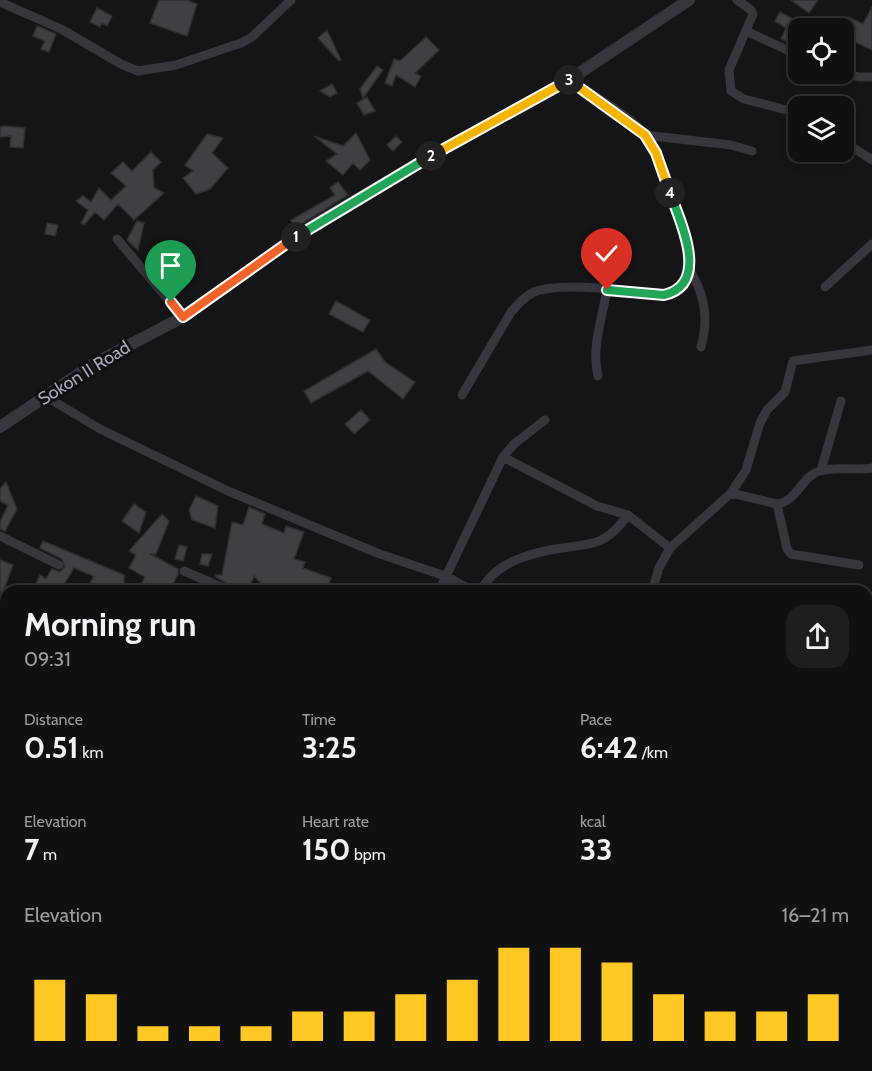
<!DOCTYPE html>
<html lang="en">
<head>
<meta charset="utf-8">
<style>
  :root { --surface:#101011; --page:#1e1e1f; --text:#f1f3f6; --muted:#9c9d9f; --line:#303031; --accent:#ffc825 }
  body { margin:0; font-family:Cabin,sans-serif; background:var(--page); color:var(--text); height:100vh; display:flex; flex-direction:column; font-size:22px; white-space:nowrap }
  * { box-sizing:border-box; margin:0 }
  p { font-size:20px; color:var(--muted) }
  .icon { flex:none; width:33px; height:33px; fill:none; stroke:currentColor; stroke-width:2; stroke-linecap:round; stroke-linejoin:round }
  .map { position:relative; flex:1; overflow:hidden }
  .drawer { position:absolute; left:0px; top:585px; width:873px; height:486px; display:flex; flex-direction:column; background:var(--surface); border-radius:18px 18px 0 0; box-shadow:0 3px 9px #0003,0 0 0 2px var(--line) }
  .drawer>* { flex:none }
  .tools { position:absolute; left:788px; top:18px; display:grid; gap:12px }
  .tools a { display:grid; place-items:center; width:66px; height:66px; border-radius:12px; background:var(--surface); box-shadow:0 3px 9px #0003,0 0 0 2px var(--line); font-size:30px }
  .pin { position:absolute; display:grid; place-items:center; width:51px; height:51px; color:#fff; margin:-62px -26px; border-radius:50% 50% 50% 0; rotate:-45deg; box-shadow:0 0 6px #0007 }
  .pin .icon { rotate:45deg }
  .km { position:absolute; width:30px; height:30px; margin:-15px; border-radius:50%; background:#222; color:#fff; font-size:16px; line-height:30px; text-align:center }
  .round { display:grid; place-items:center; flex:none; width:63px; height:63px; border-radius:18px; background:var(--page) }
  .summary { display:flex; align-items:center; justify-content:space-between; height:102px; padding:0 24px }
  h1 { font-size:33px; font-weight:700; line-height:45px }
  .stats { display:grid; grid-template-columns:repeat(3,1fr); gap:9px; height:102px; padding:6px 24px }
  .stats div { display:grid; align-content:center }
  .stats b { font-size:30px; font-weight:700 }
  .stats small { font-size:16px; font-weight:400 }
  .stats p { font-size:16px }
  .chart { height:168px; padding:12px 24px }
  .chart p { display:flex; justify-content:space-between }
  .chart svg { width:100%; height:108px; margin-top:6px; stroke:var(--accent); stroke-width:6 }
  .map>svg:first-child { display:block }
</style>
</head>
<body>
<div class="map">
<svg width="872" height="1071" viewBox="0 0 872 1071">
  <rect width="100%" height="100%" fill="#151517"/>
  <!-- green -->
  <path fill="#1d251e" d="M0,888L6,890V1065H64L62,1071H0Z"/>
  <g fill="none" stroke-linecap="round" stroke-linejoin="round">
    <!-- stream -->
    <path stroke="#2a333c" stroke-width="3" d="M867,869L872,859"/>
    <!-- river -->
    <path stroke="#2a333c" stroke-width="20" d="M491,1071L494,1065"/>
  </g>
  <!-- building -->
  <path fill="#3f3f44" stroke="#2f2f33" stroke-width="1.5" d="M159,0H187L197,4L187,36L150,23Z
    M791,0H818L809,13Z
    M872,7V50L853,41L850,51L843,49V27L848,17L863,24Z
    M97,8L112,16L107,26L102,23L100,27L90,22Z
    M780,12L810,28H798V47L781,39L786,28L775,21Z
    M37,26L56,34L49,52L41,49L45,41L33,36Z
    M327,30L341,60L339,61L318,38Z
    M426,37L439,50L415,73L421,76L415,87L396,75L392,86L385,83L394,59L400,61Z
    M377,66L383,70L363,98L360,89Z
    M332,84L337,93L330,97L320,91Z
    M367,97L375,111L364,115L357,103Z
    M6,126L25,128L23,148L10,147L11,136L0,137V127Z
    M356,133L370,160L360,170L353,163L343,175L326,161L337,154L314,136L343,146Z
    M207,134L223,138L212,153L228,168L210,189L196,194L183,178L193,171L185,165Z
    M396,136L402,142L393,151L387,145Z
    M151,152L161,162L153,170L154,188L164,193L134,220L118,204L104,220L95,212L84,225L81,223L88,210L76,201L83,196L91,202L99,188L111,200L126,186L111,173L123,162L132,171Z
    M338,182L348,195L295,228L291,220L335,195L330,188Z
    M137,221L144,223L138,250L127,240Z
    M47,223L58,225L55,236L45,234Z
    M336,301L370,320L363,332L329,314Z
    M376,349L385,362L415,382L403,399L368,371L311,403L304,391Z
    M361,410L370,420L354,434L345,424Z
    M6,482L17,509L5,531L0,529V522L8,505L0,501V489Z
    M196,496L218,506L215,528L192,520L189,510Z
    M134,504L146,512L139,533L122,521Z
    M249,507L265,514L262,524L284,533L286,526L304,532L294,559L305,562L303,568L331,578L326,591H268L254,576L248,591L236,589L216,577V575H222L232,522L243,525Z
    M162,514L169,521L156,554H150L178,569V574L173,584L141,585L145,577L129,568L136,555L129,551Z
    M43,541L124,575V591H85L94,576L74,568L60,591H32L40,575L46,579L52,569L60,572L65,567L62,559L40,548Z
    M179,545L187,547L183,561L175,559Z
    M202,554H212L208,566L200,564Z
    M0,560L13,565L1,597L0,596Z"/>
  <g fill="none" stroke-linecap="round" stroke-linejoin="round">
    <!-- minor -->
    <path stroke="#36363c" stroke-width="9" d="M737,0L751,10L753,14L729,70L731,91L744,99L798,113
      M0,2L61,29L121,64L138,71L176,65L241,43L252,37L291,0
      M746,31L798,55
      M843,73L859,77H872
      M645,135L731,145L752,151
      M843,141L872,160
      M117,239L183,317
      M688,268C705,293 709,319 701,347
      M825,287L872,244
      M598,376C591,349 602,318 607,290
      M462,395L511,312C517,305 523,298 532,293C560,280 632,292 664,295C687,290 692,265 688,244C676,210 668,167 647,137C631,115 591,95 569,80
      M45,396L100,429L228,491L377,553L448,577L472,591
      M503,457L597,506L628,515L670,548
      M821,470L841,401
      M731,493L777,504C798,501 801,476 820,471C836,466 855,471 872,468
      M777,504L787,549L791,554L859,565
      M0,536L59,565
      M184,571L230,591
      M439,591L503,457L514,444L545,420
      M481,591C495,560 538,551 569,547C581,545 594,545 605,538C614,533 621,524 628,515
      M652,591L659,568L670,548L731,493L746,470L760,423L767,410L785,392L793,361L872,350
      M867,1022L872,1023
      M842,1065L866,1071"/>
    <!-- tertiary -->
    <path stroke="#36363c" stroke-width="12" d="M0,427L95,363L183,317L315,224L438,152L569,80L689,0"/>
    <!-- primary -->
    <path stroke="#51535c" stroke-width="15" d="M82,1071L84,1065"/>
    <!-- trunk -->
    <path stroke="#595c65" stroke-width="15" d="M0,731L6,733
      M0,750L6,752
      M867,1035L872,1037
      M867,1055L872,1056"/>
  </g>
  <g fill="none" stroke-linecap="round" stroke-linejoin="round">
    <defs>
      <path id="split-1" d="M171,302L183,317L296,237"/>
      <path id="split-2" d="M296,237L431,156"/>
      <path id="split-3" d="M431,156L569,80"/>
      <path id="split-4" d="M569,80L645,135L656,153L670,193"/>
      <path id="split-5" d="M607,290L664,295C711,284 680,221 670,193"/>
    </defs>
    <!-- split-1 casing -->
    <use href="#split-1" stroke="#fff" stroke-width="12"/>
    <!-- split-2 casing -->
    <use href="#split-2" stroke="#fff" stroke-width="12"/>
    <!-- split-3 casing -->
    <use href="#split-3" stroke="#fff" stroke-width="12"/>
    <!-- split-4 casing -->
    <use href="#split-4" stroke="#fff" stroke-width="12"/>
    <!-- split-5 casing -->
    <use href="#split-5" stroke="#fff" stroke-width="12"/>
    <!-- split-1 -->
    <use href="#split-1" stroke="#f0652b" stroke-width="8"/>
    <!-- split-2 -->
    <use href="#split-2" stroke="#22a559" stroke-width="8"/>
    <!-- split-3 -->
    <use href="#split-3" stroke="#f5b400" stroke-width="8"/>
    <!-- split-4 -->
    <use href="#split-4" stroke="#f5b400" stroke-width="8"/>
    <!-- split-5 -->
    <use href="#split-5" stroke="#22a559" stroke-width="8"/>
  </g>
  <g text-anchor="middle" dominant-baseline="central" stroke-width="6" stroke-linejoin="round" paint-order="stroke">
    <!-- street labels -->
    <g font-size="18" fill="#a6aab8" stroke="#101012">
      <text transform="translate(84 373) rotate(-32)">Sokon II Road</text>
    </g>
  </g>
</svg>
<div class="tools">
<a><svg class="icon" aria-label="locate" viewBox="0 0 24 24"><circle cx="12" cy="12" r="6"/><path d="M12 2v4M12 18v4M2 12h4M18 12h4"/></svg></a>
<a><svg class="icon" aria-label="layers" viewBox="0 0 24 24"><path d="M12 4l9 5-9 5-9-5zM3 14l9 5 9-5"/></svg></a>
</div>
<div class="pin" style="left:171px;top:302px;background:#1e9e55"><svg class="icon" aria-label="arrive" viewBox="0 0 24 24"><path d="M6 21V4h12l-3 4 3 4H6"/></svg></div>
<div class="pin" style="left:607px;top:290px;background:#d93025"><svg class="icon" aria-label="check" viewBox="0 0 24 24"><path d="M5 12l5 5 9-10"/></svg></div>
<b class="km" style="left:296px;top:237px">1</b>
<b class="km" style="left:431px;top:156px">2</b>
<b class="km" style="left:569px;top:80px">3</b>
<b class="km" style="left:670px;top:193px">4</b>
<section class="drawer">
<div class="summary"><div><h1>Morning run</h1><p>09:31</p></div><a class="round"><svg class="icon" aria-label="share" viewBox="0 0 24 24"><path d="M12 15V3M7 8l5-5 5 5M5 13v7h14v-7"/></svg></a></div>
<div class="stats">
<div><p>Distance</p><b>0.51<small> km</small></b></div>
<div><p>Time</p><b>3:25</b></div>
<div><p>Pace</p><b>6:42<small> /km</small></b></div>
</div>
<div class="stats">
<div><p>Elevation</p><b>7<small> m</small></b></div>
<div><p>Heart rate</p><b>150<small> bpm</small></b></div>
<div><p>kcal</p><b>33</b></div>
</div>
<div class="chart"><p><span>Elevation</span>16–21 m</p>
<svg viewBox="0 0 160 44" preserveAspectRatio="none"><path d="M5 44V19M15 44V25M25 44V38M35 44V38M45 44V38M55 44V32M65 44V32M75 44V25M85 44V19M95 44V6M105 44V6M115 44V12M125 44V25M135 44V32M145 44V32M155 44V25"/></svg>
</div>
</section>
</div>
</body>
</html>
